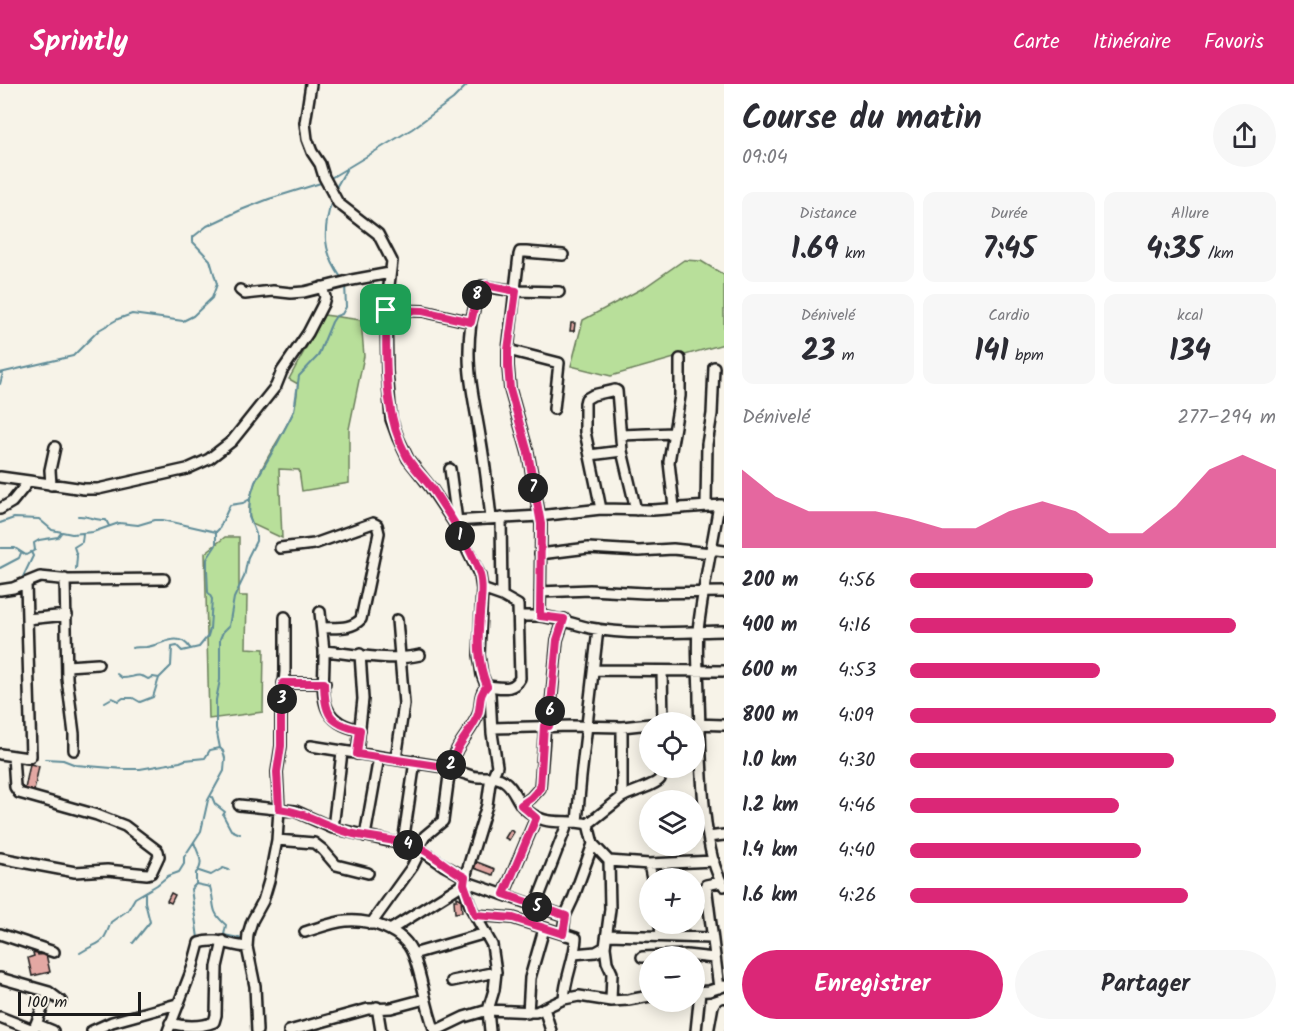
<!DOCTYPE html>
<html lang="fr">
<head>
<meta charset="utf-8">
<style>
  :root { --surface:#fff; --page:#f7f7f7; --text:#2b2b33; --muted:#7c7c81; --accent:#db2777 }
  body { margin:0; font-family:Kalam,sans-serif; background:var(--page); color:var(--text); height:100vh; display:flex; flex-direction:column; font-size:22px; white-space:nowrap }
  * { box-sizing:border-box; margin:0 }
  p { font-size:20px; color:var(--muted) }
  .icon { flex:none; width:33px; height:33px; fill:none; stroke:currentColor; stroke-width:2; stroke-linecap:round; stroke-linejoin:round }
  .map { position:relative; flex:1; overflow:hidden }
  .details { display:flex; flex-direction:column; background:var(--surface); width:570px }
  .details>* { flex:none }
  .controls { position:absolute; left:639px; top:628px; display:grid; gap:12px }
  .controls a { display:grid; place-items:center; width:66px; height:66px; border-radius:50%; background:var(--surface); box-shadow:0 3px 15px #0003; font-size:30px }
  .scale { position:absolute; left:18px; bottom:15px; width:123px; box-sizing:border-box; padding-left:6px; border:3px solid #1c1c1c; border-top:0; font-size:16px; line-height:21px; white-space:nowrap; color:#1c1c1c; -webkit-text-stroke:4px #f7f3e8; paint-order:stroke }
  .pin { position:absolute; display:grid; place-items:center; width:51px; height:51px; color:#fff; margin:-26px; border-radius:12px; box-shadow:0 3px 9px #0006 }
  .km { position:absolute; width:30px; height:30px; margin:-15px; border-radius:50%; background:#222; color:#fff; font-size:16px; line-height:30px; text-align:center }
  .round { display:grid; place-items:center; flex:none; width:63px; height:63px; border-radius:32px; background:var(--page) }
  .headline { display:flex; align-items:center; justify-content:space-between; height:102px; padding:0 18px }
  h1 { font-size:33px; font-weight:700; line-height:45px }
  .figures { display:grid; grid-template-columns:repeat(3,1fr); gap:9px; height:102px; padding:6px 18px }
  .figures div { display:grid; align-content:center; border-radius:12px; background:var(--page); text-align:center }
  .figures b { font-size:30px; font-weight:700 }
  .figures small { font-size:16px; font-weight:400 }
  .figures p { font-size:16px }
  .chart { height:168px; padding:12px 18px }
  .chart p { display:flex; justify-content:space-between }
  .chart svg { width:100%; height:108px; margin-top:6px; fill:var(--accent); opacity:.7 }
  .button { display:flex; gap:12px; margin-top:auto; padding:12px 18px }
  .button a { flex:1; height:69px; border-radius:36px; background:var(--accent); color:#fff; font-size:24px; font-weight:700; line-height:69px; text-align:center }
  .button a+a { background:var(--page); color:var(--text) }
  ul { padding:0 18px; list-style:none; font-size:20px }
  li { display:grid; grid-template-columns:96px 72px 1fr; align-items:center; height:45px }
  li i { height:15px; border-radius:8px; background:var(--accent) }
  header { display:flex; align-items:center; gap:36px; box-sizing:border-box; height:84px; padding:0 30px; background:var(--accent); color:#fff }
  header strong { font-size:28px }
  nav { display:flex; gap:33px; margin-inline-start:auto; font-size:21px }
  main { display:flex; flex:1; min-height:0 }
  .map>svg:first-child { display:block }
</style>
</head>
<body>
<header>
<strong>Sprintly</strong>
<nav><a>Carte</a><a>Itinéraire</a><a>Favoris</a></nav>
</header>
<main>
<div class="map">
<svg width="724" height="947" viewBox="0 0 724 947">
  <rect width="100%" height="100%" fill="#f7f3e8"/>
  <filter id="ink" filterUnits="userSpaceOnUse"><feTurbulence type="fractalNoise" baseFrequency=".0167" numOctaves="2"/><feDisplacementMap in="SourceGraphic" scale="12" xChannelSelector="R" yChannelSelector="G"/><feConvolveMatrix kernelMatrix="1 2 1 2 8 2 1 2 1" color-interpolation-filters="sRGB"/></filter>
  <g filter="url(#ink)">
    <!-- green -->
    <path fill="#b8df9a" stroke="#6a7e5b" stroke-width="1.5" d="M684,176L701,177L724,191V260L611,292L571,282L583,236L645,203Z
      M324,231L361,236L364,272L349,345V399L302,407L299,386L279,385L282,454L252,440C237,408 281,358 293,328C297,319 297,309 298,300L289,295Z
      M225,453H239V512H247L246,564L264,565L263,628L209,635L205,469Z"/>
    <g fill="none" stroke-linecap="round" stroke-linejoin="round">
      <!-- stream -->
      <path stroke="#5f8c98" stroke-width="2" d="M329,95L412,45L453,15L468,0
        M334,107L346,86
        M332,116C322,148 323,168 342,195
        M0,289L73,272L99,246L118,235L132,230L183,237L193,232L212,214L217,200L210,176L193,158V153L207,142L241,126L269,115L324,98
        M0,300L3,289
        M78,432C88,431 96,437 106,436L109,442
        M0,439L14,434L39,435L52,446L72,450L93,448L119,439L138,441L155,436H163L216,448L219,445L230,421L243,419L250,415
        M0,464H15L26,471L35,466L34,459L39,456L58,453L61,449
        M0,484L19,474L21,469
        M76,485L77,472L74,463L82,458L83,450
        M21,497L33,472L31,468
        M132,564C137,563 141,563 146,563C161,562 178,546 190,564
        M117,590L122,594C133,594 139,588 148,595L153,593L159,594
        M105,618L112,614L119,617L123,614H133L140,618L153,613L159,594L171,582L172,563L177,562L182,567L199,563L208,552L210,545L212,515L208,508L207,485V475L216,461V448
        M45,675L63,676L76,681L124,685H140L180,678L185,676L205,674L210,666L220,664
        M212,713L215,720L225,728L223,731L231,746L240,750
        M194,758C197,769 206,779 196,789V800L191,805L198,854
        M199,787L211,791L223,784L229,786
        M196,800L210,803C216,821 209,827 226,841L224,851L239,854L243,858
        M133,859L150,838L145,818V809
        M80,869C100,856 102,864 111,838L128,826L135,814L157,801L168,792L179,788L184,780V773L201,747L208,716L224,687L225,674L223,667L220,664L216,644V616L220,596V555L223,548L229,542L234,514L244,493L248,473L256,457V450L249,433L250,415L255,398L277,360L294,327L299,292L318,272L332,238L336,232L342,230L346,223L345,200"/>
    </g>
    <!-- building -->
    <path fill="#e3a8a3" stroke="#1c1c1c" stroke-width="1.5" d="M571,239H575L574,247H570Z
      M476,340L481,364L475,366L471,341Z
      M30,680L39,682L34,707L25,705Z
      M510,746L514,748L509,756L505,754Z
      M477,778L495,785L493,791L474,784Z
      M171,809L175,811L171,819L167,817Z
      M457,813L461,815L462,828L455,829L454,816H457Z
      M37,868L38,871L46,870L50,888L32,892L28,874L34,872L33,869Z"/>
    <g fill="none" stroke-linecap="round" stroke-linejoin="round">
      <defs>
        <path id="minor" d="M311,0L305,39L307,55L312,68L320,80L324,93L338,119L378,150L392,177L386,226L387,287L391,335L398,354L408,375L431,404L453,437L480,492L482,505L479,571L482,591L490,610L492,649L497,682L490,699L487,721L463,800L471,824L492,861L496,888L494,906L488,926L490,947
          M240,206L245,210L273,207L291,209L304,208L352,196L390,189
          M386,226L423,227L471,238C465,283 473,309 480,352C485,379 488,407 491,434
          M471,238L479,205L482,202L516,207L559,208
          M508,266L559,279L554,325
          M621,351L673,349
          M590,371L622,367
          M450,385L457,437
          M0,393L29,397
          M51,401L50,386L55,363
          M706,421L707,360L712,330L714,283
          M719,421C712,462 703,504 698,546C696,569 699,592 699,615C701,659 700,768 724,802
          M674,423L669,378L680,312V275
          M0,425L12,418L29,397L84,405H98L187,385L209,375L232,357L276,302L282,287L308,249L323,220L325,213L322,203
          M601,425L585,348V319L586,315L593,311L615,306L617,307L622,367L636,426
          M501,434L502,512
          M453,437L539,432L601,425L653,426L722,421
          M280,464L314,460L373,439L377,441L379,449L361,535C351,546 335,543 322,544
          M711,465L724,467
          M540,470L588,464L639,467L673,465L711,469
          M65,495L67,594L74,650V666
          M482,505L502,512L518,521L520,594C513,608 500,603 487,602C477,612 483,622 477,633C468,652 456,660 450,684C457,687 465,690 472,692C482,695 495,690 504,697C513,702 516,716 523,723C546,745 561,734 588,740L593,760L609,777L649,780L714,777
          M0,506L13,504L40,493L71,496L164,495
          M540,508L590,506L645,509L724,508
          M320,528L324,567C356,570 389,578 420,571
          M519,532H540L541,440L528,369L510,305L508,282V266L519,171L520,168H526L563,171
          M540,532C558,534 573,540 590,544C632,552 681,548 724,547
          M27,535L67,531
          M324,567C325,604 313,637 360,646
          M67,582L98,580
          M594,586L724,587
          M662,587L663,639
          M283,599H325
          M694,640L724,641
          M549,642L557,556L564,535
          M622,643V713C631,708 656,701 660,695C660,693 661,685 661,684
          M492,644L572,642L622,643L650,640
          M311,662L450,684L443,737L425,752L418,764
          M0,670L28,674L31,672L26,500
          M357,670L363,615L360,570
          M396,675L404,620L397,536
          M239,721L295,727L333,744L418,764L443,781L465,793
          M521,721L531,714L540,704L545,642
          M577,738L581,693L598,545
          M588,740L622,713
          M333,744L342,668
          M365,752L379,673
          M708,753L724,751
          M277,756L314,759L323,766L336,781L368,789
          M403,759L415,677
          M0,774L75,788L107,786L147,790L151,789L159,772L158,767L125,742L97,731L19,709L15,703L13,672
          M609,777L610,825L605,863L607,878L612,889L611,917
          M649,780L652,795
          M464,797L565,832L563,850
          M504,810L536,734
          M535,823L568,738
          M475,831L513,834L576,854C575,875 565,894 564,915
          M565,832L573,815L593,760
          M371,840L412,783L421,765
          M660,840L661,852
          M390,846L463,800
          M305,848C318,844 333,838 346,837C370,835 404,846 413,870C423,895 425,922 435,947L464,933L488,926L536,928L564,915L579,912L611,917L628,916L650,912
          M0,850L54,868
          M608,851L711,854
          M413,870L486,849
          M574,870L596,868L605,863
          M642,873L686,871L714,874
          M0,894L49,908L61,917
          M452,897L496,888
          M719,904L706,801L721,798
          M694,908L709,907L724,902
          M377,923L381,947
          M544,924L551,947
          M528,929L530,894L544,845
          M0,933L33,946
          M170,939C185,943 199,944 214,938L216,931L217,883L223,857
          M36,940L53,947
          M33,947L49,908
          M92,947L112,938L177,920
          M168,947L192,885L199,859C217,853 230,862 247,863
          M257,947L255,902L247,863L248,850L252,837L263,817L269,797L277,756L279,725L277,688L281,662V633L285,588V533
          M289,947L368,925L391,924L425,915
          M696,947L700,908
          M720,947L724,925"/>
      </defs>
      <!-- minor casing -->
      <use href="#minor" stroke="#1c1c1c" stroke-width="14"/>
      <!-- minor -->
      <use href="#minor" stroke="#f7f3e8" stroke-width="9"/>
    </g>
  </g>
  <g fill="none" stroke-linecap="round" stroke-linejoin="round" filter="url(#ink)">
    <defs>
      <path id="route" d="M486,201L516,207L508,266V282L510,305L528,369L541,440L540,532L564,535L557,556L549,642H544L540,704L531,714L521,721L536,734L504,810L566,832L563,850L513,834L475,831L464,800L465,793C448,785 434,770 418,763C397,755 375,755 354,750C328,744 306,728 279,725L277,688L281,662V633L283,599H324C325,629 328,640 360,646L357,670L450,684C456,660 468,652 477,633C482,622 477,612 487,602C477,578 478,555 480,530C481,515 484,499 478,485C467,457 449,430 433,406C425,394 414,385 407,373C382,327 387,277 386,226L423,227L471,238L479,205Z"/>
    </defs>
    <!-- route casing -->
    <use href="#route" stroke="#fff" stroke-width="12"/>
    <!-- route -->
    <use href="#route" stroke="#db2777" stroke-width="8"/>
  </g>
</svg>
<div class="controls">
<a><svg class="icon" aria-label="locate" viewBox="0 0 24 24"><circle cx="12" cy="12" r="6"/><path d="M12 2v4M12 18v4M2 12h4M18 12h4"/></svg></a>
<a><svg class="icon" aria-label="layers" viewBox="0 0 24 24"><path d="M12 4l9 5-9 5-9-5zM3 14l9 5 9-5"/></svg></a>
<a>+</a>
<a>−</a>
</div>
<div class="scale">100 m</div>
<div class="pin" style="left:386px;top:226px;background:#1e9e55"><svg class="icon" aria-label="arrive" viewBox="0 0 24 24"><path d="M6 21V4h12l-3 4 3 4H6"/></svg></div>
<b class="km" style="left:460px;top:452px">1</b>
<b class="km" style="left:451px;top:681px">2</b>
<b class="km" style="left:282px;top:615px">3</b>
<b class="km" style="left:408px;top:761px">4</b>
<b class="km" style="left:537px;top:823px">5</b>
<b class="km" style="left:550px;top:627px">6</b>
<b class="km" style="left:533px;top:404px">7</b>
<b class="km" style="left:477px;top:211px">8</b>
</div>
<section class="details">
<div class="headline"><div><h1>Course du matin</h1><p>09:04</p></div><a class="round"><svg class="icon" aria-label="share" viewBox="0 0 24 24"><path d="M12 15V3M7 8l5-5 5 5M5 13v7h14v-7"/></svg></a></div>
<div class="figures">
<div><p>Distance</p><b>1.69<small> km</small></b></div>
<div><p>Durée</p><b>7:45</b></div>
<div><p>Allure</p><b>4:35<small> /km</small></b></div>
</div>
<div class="figures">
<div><p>Dénivelé</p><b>23<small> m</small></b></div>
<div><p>Cardio</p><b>141<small> bpm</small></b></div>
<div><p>kcal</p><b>134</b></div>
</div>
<div class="chart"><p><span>Dénivelé</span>277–294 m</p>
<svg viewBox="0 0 160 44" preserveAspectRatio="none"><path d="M0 44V12L10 23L20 29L30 29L40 29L50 32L60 36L70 36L80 29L90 25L100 29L110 38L120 38L130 27L140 12L150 6L160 12V44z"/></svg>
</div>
<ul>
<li><b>200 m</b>4:56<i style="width:50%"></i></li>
<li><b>400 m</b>4:16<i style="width:89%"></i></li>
<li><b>600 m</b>4:53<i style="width:52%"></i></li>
<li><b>800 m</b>4:09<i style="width:100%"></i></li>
<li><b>1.0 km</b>4:30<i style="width:72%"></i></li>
<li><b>1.2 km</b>4:46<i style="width:57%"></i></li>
<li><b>1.4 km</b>4:40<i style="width:63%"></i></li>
<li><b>1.6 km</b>4:26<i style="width:76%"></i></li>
</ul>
<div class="button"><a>Enregistrer</a><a>Partager</a></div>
</section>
</main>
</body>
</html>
